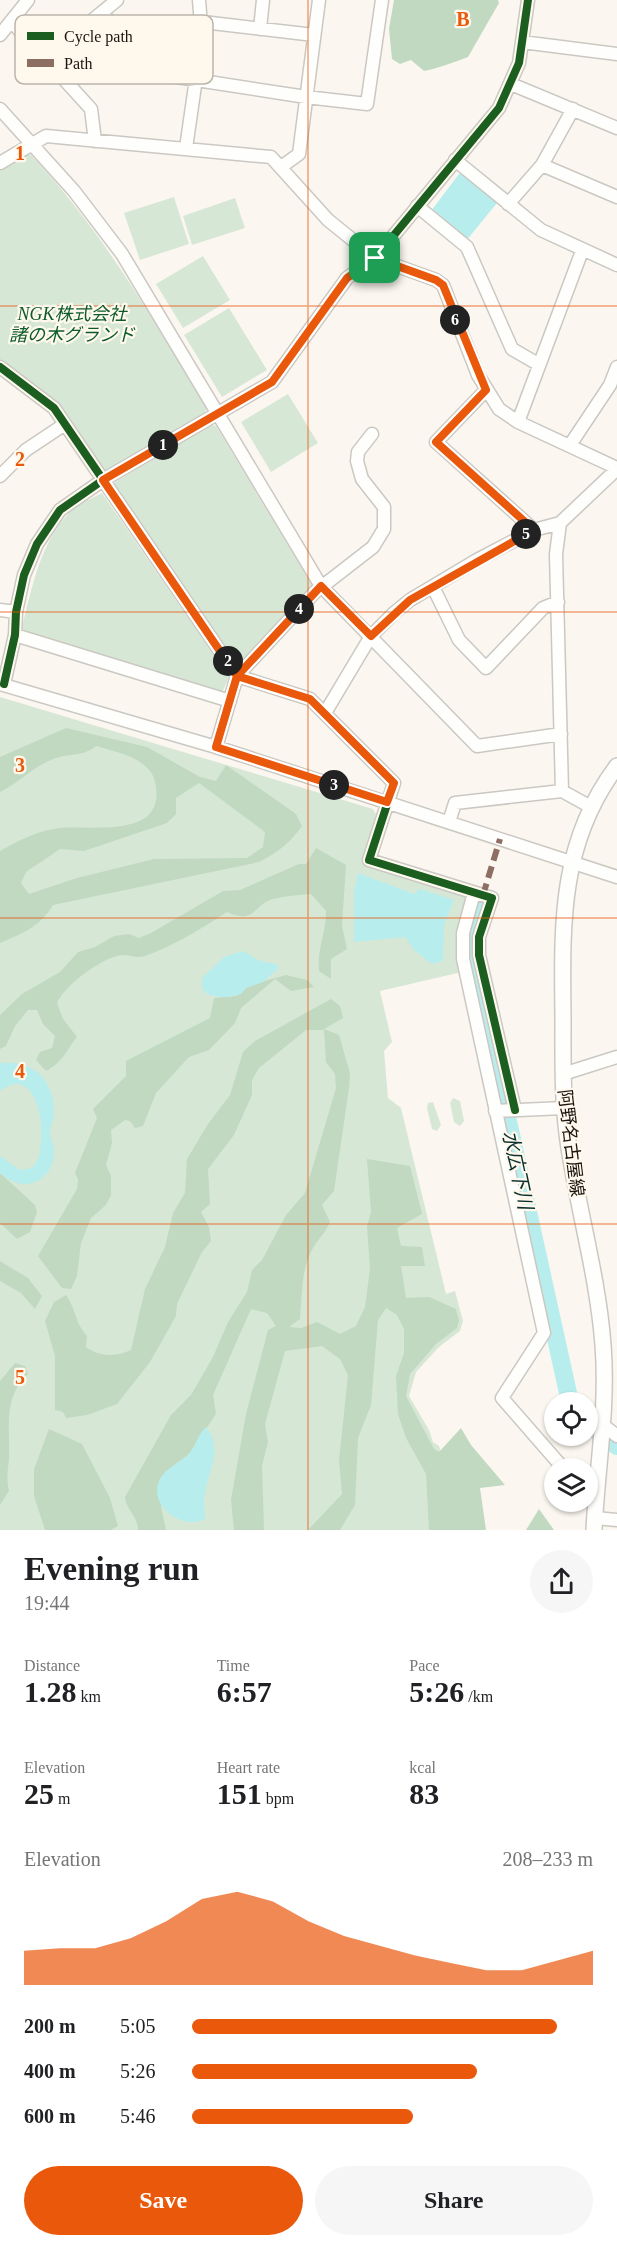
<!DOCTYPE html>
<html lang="en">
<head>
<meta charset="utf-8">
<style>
  :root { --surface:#fff; --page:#f6f6f6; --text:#202124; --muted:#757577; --accent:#ea580c }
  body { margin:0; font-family:"Times New Roman","Noto Sans JP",serif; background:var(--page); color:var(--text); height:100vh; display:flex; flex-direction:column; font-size:22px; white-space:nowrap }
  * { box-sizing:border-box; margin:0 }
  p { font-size:20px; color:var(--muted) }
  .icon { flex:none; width:33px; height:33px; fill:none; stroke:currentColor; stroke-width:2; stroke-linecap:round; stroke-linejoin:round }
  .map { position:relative; height:1530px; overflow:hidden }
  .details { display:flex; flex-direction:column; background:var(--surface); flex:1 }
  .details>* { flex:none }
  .controls { position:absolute; left:544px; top:1392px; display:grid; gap:12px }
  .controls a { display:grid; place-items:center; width:54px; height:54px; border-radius:50%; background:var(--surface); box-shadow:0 2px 4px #0004; font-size:30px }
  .pin { position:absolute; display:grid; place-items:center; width:51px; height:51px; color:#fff; margin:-26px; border-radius:12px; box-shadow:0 3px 9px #0006 }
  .km { position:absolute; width:30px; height:30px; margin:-15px; border-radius:50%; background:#222; color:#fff; font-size:16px; line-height:30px; text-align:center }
  .round { display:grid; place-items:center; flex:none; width:63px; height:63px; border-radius:32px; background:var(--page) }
  .summary { display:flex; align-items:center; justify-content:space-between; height:102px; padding:0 24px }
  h1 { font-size:33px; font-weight:700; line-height:45px }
  .stats { display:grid; grid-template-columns:repeat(3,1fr); gap:9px; height:102px; padding:6px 24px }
  .stats div { display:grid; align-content:center }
  .stats b { font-size:30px; font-weight:700 }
  .stats small { font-size:16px; font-weight:400 }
  .stats p { font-size:16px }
  .chart { height:168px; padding:12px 24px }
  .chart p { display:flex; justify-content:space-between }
  .chart svg { width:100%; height:108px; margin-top:6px; fill:var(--accent); opacity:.7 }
  .button { display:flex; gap:12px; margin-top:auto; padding:12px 24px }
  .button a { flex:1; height:69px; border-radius:36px; background:var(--accent); color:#fff; font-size:24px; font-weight:700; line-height:69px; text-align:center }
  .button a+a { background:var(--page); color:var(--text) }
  ul { padding:0 24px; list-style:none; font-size:20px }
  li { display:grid; grid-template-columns:96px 72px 1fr; align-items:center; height:45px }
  li i { height:15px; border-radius:8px; background:var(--accent) }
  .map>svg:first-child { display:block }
</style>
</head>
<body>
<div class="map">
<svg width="617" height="1530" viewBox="0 0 617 1530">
  <rect width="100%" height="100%" fill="#fbf7f0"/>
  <!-- green -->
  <path fill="#d7e7d6" d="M21,155H31C103,231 153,320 207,409L204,414L107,472L102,470L57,406L0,361V167Z
    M174,197L189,244L140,260L124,213Z
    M235,198L245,228L192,245L183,216Z
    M203,256L230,300L183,328L156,284Z
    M229,308L267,370L222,397L184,335Z
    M288,394L318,443L271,472L241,422Z
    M211,425L216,426L312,585L311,590L243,665H237L114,486L115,482Z
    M102,493L229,677L222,693L21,631C32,588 40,540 73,509C81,502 93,498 102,493Z
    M0,697L373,809L376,814L362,862L464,895L467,899L462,972L380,991L392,1042L384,1051L388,1098L401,1108L446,1294L455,1291L463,1321L460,1331L439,1347L416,1372L409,1396L429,1430L433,1442L439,1446L444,1463L449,1530H0Z
    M453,1098L460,1101L464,1121L460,1126L454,1122L450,1103Z
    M433,1102L441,1125L437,1131L432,1129L427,1108L428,1103Z"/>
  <!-- forest -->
  <path fill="#c0d9c0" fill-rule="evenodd" d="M394,0H498L499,3L468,57C454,62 440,68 424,71L411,60L400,64L392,59L389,29Z
    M66,728L147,747L200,777L216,781L226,765L296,814L302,826C290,843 277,853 259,862L53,905C40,927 23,933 0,943V851C18,841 39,830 60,828C93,825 168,840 155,782C150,758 116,752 96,746C83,757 71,753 56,758C35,765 20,782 0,792V757ZM199,783L265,832L263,847L247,858L154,859L77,878L29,894L21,883L26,872L60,849L84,851L167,823L176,814V798Z
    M316,848L346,865L342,926L347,949L331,959V979L319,971C317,947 326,935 326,911L311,894C299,895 285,896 273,899C252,905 256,925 227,912C201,929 175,945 145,956C138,959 130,955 123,955C103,956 64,986 57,1003L63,1019L77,1037C65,1052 64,1061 46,1071L36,1060L40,1052L52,1048L55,1036L43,1024L37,1010H28L15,1026L6,1046L0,1049V1015L22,994L60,972L78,952L95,947L114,936L129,934L139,938L151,933L223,891L240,890L299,864H306Z
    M286,975L307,980L314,987L291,991L275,979L241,1008L235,1023L209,1050L189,1057L156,1093L143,1126L135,1128L130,1121L125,1120L111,1130L112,1143L106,1165L111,1176V1195L106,1205L91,1218L81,1243L77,1276L71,1289L62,1288L38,1256L77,1189L78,1179L75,1173L97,1118L93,1109L126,1076V1061L210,1018L214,998L236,996L250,985Z
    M331,999L340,1006L343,1018L324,1029L339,1035L350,1073L349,1088L334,1191L322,1205L330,1222C325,1234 315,1242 310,1254C301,1274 302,1298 300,1319L289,1327L301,1328L317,1322L340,1334L356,1326L365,1307L370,1269L367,1226L371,1212L367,1159L410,1166L422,1214L397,1228L401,1246L422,1247L425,1266H401L406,1298L429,1297L456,1309L459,1321L457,1328L436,1344L410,1374L406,1396L434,1449L439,1452L461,1428L471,1445L505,1485L480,1488L486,1530H429L426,1474L406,1438L398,1414L396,1376L404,1353V1329L397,1315L386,1308L378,1320L371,1405L358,1438L355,1505L340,1530H308L342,1494L339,1460L348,1375L340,1359L322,1346L285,1351L265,1424L268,1442L262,1466L264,1530H234L231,1500L246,1414L268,1330L276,1326L267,1313L251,1309L213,1395L216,1414L189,1454L165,1472L161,1506L166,1530H138C138,1516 126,1510 125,1497L171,1415L191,1395L213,1357L228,1322L247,1292L252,1270L262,1260L286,1215L305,1193L336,1088L335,1074L326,1062L324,1030H306L259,1068L252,1080V1095L234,1135L208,1169L210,1204L201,1212L209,1227L211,1241L202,1252L177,1304L176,1316L150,1362L117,1404L87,1415L66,1418L63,1412L55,1410V1356L45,1321L54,1302L66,1295C77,1311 74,1321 87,1336L86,1347C99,1357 117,1357 131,1350L145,1289L165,1247L173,1213L185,1193L187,1159L208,1124L230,1095L243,1052L255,1041Z
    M0,1173L35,1205L37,1212L30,1232L17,1239L0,1223Z
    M0,1261L28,1278L42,1296L35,1309L21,1293L0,1281Z
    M15,1363L25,1366L28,1374C3,1396 10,1428 9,1458C8,1472 6,1476 9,1491L0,1505V1381Z
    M49,1429L82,1444L110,1498L118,1526L111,1530H45L34,1496V1469Z
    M539,1509L554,1530H555H526Z"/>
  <!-- water -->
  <path fill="#b7eded" d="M459,174H462L497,203L466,241L431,211Z
    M358,873L414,894L420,889L454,900L444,925L443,961L432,964L415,951L405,937L354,942V892Z
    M243,951L260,961L276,964L279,968L263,982L246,988L241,994C227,999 195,1000 203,977L224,957Z
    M0,1063C34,1060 55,1080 54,1114C54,1121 50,1126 50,1132C50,1140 55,1146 54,1155C50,1185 21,1193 0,1173V1156L20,1170L32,1168C51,1151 42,1058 0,1091Z
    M206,1427C225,1449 206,1474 204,1500C204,1506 205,1512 205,1519C185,1530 151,1509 158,1484C162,1470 178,1464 188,1455C196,1447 197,1435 206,1427Z"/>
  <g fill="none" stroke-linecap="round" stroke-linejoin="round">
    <!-- river -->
    <path stroke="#b7eded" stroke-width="18" d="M480,903L470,937L472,958L570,1402
      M588,1424L617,1446"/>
    <defs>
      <path id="minor" d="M102,13L157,74L306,97L367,104L382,0
        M11,21L91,109L95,141
        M203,22L314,35
        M260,29L263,0
        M0,35L28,0
        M522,42L617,54
        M45,59L117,0
        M511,84L617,128
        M0,109L74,191L122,254L321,586L477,746L561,734
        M186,148L202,37L199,0
        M455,160L541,230L617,265
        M0,163L46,136L271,157L328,220L375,258L436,280L443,285L478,375L499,409L518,422L617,468
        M542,165L617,197
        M281,167L299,154L319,0
        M508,204L542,165L573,109
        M417,206L467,247L512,349L538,364
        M0,367L54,408L237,676L310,699L394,783L369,860L492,898L479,937V955L515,1110
        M486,390L436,442L534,530
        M518,422L582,251
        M570,445L610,385L617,367
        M0,476L26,450L65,424
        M560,523L556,554L562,791
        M433,587L459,640L486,668L543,608L558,602
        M0,610L16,612
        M15,635L230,701
        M0,684L216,747L617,877
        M4,684L15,635L16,612L24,575L37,544L60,510L103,480L272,382L347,278L375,258L499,108L519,63L528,0
        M325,713L371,636L394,613L410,600L477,560L534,530L560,523L617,469
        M216,747L237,676L315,592L373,547L384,529V507L362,479L357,461L358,452L372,434
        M449,822L455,803L562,791L591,807
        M474,893L463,933V959L544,1333L502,1398L563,1468
        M563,1074L617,1057
        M495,1111L564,1108
        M603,1425L617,1436
        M595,1518L617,1520"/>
      <path id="major" d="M594,1530C597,1468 608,1406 603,1345C598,1278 579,1213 569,1148C562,1104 563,1061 563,1017C562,925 559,843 617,766"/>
    </defs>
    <!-- minor casing -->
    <use href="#minor" stroke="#cbc8c2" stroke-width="15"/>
    <!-- major casing -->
    <use href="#major" stroke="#cbc8c2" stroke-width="18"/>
    <!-- minor -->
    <use href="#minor" stroke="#fefefd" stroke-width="12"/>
    <!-- major -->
    <use href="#major" stroke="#fefefd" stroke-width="15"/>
    <!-- quiet -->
    <path stroke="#8d6e63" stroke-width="6" stroke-dasharray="12 6" stroke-linecap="butt" d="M483,895L500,839"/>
    <defs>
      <path id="cycleway" d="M0,367L54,408L237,676L310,699L394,783L369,860L492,898L479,937V955L515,1110
        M4,684L15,635L16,612L24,575L37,544L60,510L103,480L272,382L347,278L375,258L499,108L519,63L528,0"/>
    </defs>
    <!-- cycleway casing -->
    <use href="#cycleway" stroke="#fff8ec" stroke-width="11"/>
    <!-- cycleway -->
    <use href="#cycleway" stroke="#1b5e20" stroke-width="8"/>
  </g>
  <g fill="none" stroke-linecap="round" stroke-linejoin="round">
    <defs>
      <path id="route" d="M375,258L347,278L272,382L103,480L237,676L310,699L394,783L387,802L216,747L237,676L321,586L371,636L410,600L534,530L436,442L486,390L443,285L436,280L375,258"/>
    </defs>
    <!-- route casing -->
    <use href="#route" stroke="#fff" stroke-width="12"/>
    <!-- route -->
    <use href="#route" stroke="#ea580c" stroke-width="8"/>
  </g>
  <!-- grid -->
  <path fill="none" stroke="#e8590c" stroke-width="1.5" stroke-opacity="0.55" d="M308,0V1530M0,306H617M0,612H617M0,918H617M0,1224H617"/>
  <g text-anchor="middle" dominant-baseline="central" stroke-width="4.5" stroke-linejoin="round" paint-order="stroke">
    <!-- park labels -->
    <g font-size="18" font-style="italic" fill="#0c5b2a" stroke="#fff8ec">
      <text x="72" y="314">NGK株式会社<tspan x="72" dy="21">諸の木グランド</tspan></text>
    </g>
    <!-- street labels -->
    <g font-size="18" fill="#191611" stroke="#fff8ec">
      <text transform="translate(571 1143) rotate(83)">阿野名古屋線</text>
    </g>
    <!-- water labels -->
    <g font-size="20" font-style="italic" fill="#083032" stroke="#fff8ec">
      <text transform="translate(518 1170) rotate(78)">水広下川</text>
    </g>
  </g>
  <!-- legend -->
  <rect x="15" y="15" width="198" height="69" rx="9" fill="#fff8ec" stroke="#bab4aa" stroke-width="1.5"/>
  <rect x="27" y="32" width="27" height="8" fill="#1b5e20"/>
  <rect x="27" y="59" width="27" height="8" fill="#8d6e63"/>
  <g font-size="16" fill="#191611">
    <text x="64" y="42">Cycle path</text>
    <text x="64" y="69">Path</text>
  </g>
  <g font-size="20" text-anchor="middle" font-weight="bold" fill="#e8590c" stroke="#fff8ec" stroke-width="4.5" stroke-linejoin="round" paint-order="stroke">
    <text x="463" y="26">B</text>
    <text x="20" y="160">1</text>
    <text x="20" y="466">2</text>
    <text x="20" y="772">3</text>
    <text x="20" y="1078">4</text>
    <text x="20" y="1384">5</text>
  </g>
</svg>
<div class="controls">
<a><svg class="icon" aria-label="locate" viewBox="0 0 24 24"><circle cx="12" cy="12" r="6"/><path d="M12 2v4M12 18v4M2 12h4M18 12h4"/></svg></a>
<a><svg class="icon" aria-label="layers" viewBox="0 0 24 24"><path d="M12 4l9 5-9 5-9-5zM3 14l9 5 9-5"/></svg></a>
</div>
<div class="pin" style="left:375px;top:258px;background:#1e9e55"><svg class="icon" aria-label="arrive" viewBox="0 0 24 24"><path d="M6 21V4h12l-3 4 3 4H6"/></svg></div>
<b class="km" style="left:163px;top:445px">1</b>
<b class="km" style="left:228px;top:661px">2</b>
<b class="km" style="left:334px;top:785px">3</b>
<b class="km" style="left:299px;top:609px">4</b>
<b class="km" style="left:526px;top:534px">5</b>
<b class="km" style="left:455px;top:320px">6</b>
</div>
<section class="details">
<div class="summary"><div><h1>Evening run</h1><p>19:44</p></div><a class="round"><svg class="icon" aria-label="share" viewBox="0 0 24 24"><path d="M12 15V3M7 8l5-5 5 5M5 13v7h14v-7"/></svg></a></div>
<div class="stats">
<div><p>Distance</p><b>1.28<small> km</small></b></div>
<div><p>Time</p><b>6:57</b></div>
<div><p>Pace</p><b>5:26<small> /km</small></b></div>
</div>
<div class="stats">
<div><p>Elevation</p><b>25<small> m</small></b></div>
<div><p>Heart rate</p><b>151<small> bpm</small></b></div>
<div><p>kcal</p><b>83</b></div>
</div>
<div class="chart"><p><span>Elevation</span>208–233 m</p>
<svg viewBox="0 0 160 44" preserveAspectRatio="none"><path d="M0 44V30L10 29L20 29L30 25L40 18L50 9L60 6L70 10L80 18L90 24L100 28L110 32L120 35L130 38L140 38L150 34L160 30V44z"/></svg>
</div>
<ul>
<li><b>200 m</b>5:05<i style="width:91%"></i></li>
<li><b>400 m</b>5:26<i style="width:71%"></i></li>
<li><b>600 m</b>5:46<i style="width:55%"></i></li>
</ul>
<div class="button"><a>Save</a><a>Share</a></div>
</section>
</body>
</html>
